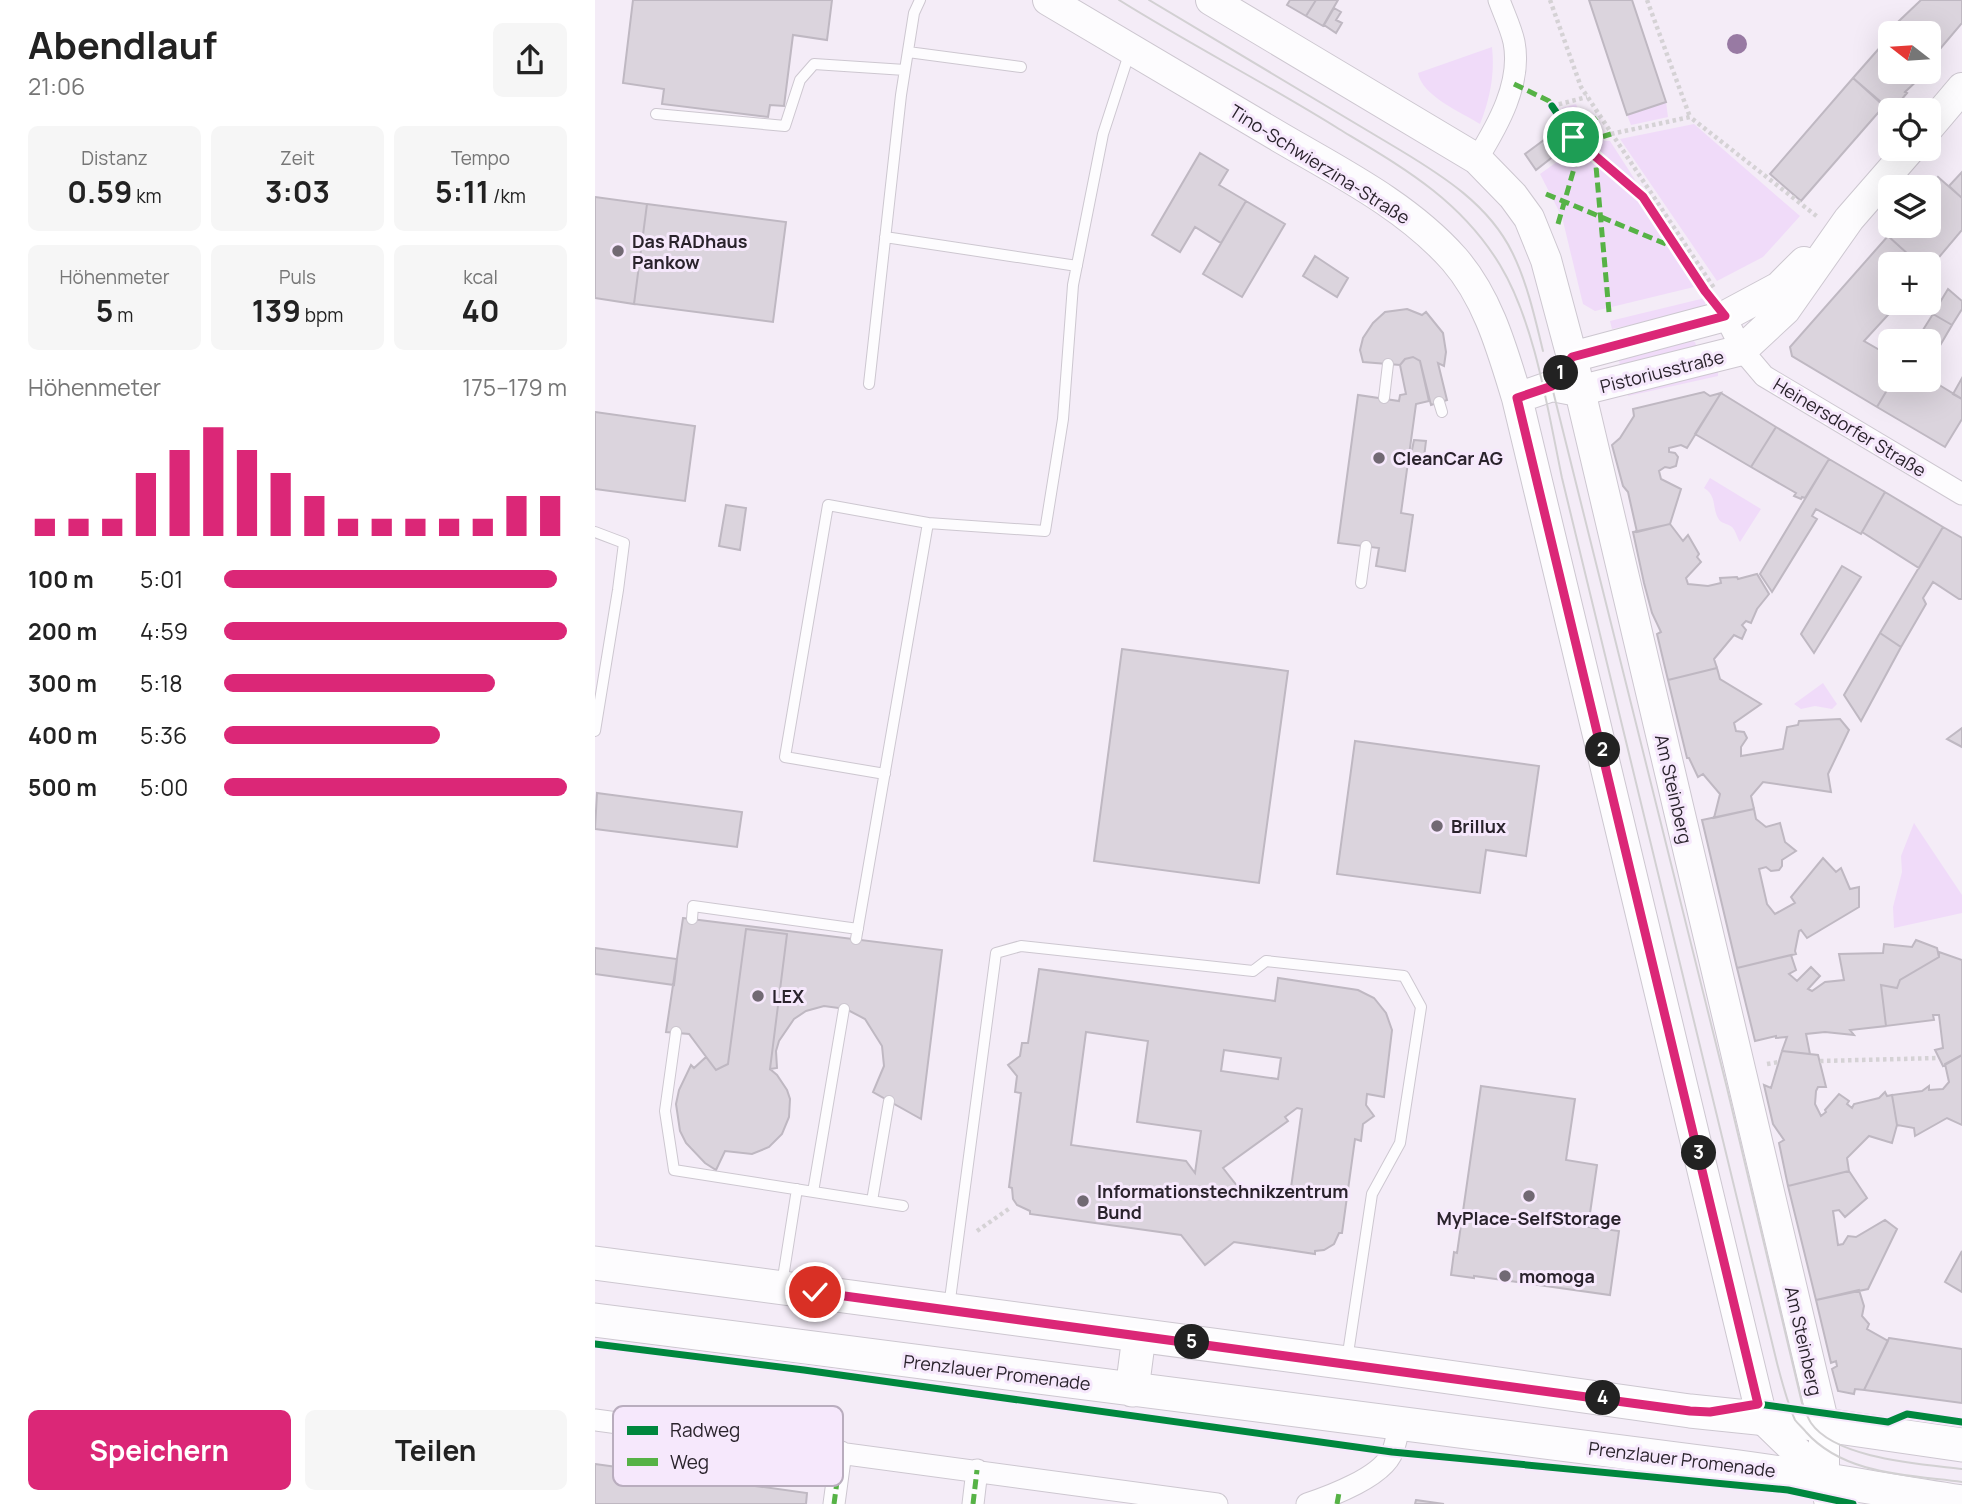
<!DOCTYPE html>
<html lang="de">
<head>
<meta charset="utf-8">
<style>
  :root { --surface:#fff; --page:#f6f6f6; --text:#222; --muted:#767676; --accent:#db2777 }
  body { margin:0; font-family:Manrope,sans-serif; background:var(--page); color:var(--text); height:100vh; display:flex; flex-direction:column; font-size:26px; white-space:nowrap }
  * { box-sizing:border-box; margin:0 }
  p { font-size:23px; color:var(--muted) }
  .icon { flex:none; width:38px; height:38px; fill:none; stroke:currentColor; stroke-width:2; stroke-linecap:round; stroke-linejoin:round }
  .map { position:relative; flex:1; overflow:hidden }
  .drawer { display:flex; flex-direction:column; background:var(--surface); width:595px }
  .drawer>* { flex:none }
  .needle { width:46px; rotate:287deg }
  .controls { position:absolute; left:1283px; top:21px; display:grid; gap:14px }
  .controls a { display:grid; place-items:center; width:63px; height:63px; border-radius:10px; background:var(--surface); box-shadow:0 7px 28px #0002; font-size:35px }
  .pin { position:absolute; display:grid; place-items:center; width:60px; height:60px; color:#fff; margin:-30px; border:4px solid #fff; border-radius:50%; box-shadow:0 2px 7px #0007 }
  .km { position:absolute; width:35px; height:35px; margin:-18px; border-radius:50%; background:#222; color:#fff; font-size:19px; line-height:35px; text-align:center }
  .round { display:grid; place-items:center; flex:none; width:74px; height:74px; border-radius:10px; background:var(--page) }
  .summary { display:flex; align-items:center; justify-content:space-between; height:119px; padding:0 28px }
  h1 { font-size:38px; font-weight:700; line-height:52px }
  .metrics { display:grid; grid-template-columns:repeat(3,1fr); gap:10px; height:119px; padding:7px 28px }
  .metrics div { display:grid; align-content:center; border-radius:10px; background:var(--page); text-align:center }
  .metrics b { font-size:30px; font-weight:700 }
  .metrics small { font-size:19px; font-weight:400 }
  .metrics p { font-size:19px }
  .chart { height:196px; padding:14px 28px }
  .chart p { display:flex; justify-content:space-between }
  .chart svg { width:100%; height:126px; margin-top:7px; stroke:var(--accent); stroke-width:6 }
  .action { display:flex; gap:14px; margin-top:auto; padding:14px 28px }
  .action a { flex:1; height:80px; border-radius:10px; background:var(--accent); color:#fff; font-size:28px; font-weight:700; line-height:80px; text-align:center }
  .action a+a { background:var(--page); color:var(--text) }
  ul { padding:0 28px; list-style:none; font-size:23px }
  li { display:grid; grid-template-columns:112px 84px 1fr; align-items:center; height:52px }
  li i { height:18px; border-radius:9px; background:var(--accent) }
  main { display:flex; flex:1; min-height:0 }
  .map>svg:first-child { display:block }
</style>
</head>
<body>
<main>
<section class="drawer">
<div class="summary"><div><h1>Abendlauf</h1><p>21:06</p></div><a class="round"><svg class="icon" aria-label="share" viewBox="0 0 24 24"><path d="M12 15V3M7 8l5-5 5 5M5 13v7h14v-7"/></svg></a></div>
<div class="metrics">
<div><p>Distanz</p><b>0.59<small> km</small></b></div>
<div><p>Zeit</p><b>3:03</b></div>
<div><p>Tempo</p><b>5:11<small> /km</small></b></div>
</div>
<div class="metrics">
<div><p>Höhenmeter</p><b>5<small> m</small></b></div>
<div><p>Puls</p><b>139<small> bpm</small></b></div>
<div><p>kcal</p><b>40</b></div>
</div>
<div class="chart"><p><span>Höhenmeter</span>175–179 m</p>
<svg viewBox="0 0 160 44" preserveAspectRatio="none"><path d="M5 44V38M15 44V38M25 44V38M35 44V22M45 44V14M55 44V6M65 44V14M75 44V22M85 44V30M95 44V38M105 44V38M115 44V38M125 44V38M135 44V38M145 44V30M155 44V30"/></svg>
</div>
<ul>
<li><b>100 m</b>5:01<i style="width:97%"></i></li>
<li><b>200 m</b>4:59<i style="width:100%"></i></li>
<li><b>300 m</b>5:18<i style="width:79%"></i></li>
<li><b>400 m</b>5:36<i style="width:63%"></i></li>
<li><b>500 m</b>5:00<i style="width:100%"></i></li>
</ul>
<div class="action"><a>Speichern</a><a>Teilen</a></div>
</section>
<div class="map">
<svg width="1367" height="1504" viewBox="0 0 1367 1504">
  <rect width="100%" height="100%" fill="#f4ecf7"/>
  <!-- green -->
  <path fill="#f0dbf9" d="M897,47C900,74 895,99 885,124C866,112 827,96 823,73Z
    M1071,102L1073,117L1036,125L1032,115Z
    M981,104L991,133L1006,129L1009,141H1015L1046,189L971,120L967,108Z
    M1099,124L1205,216L1168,257L1122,281L1025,139Z
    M961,125L1043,199L1099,287L1000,311L988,304L967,217L945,174L966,159L953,141Z
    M1110,298V309L1017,329L1015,321Z
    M1096,340L1100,342L1102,348L1026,370L1023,356Z
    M1123,369V376L1033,396L1032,390Z
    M1115,478L1166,509L1145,542C1142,538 1141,531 1137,527C1132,523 1126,524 1123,518C1117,507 1122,496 1109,488Z
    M1228,683L1242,704L1237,709L1220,706L1206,709L1199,704Z
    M1319,823L1367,895V913L1299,928L1298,907L1307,872L1306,856Z"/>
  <!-- building -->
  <path fill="#dbd4dd" stroke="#bfb8c2" stroke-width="2" fill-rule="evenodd" d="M38,0H237L232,40L198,35L189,106L175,105L173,117L67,104L69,89L28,83Z
    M695,0H721L711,16L692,5Z
    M721,0H743L728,26L711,16Z
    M994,0H1037L1071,102L1032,115Z
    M1326,0H1367V23L1334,62V33H1298L1306,24L1304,21Z
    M739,8L746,12L741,20L747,23L741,33L729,25Z
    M1295,36V72H1325L1327,76L1310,92L1312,93L1302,105L1298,102L1293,108L1258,78Z
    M1258,78L1289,106L1206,201L1175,174Z
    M949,140L960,155L941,170L930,154Z
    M605,153L633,170L624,185L651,201L626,243L600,227L585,252L557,235Z
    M1367,172V198L1354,186Z
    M1343,177L1367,198V230L1334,269V264H1324L1293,236L1301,226H1334V188Z
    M0,197L52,204L39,304L0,298Z
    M651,201L690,224L647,297L608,274Z
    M52,204L191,222L178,322L39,304Z
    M1293,236L1324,264H1295V303H1304L1269,341L1295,356V380H1298L1282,407L1197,356L1195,347Z
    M720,256L753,278L742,297L708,276Z
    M1353,289L1367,301V309L1357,325L1338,314Z
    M812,309L827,315L831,312L848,333L851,352L849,366L843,363L852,400L836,405L825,361L818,357L810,359L805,365L768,362L765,350L768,338L778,323L790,312Z
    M1338,314L1357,325L1340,354L1334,350V341H1321Z
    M818,357L825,361L834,401L821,404L806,513L818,515L810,571L781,566L784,548L743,543L763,395L804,401L805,395L811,394L805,365L810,359Z
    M1334,372L1344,378L1341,383L1367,399V419L1350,447L1282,407L1298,380H1334Z
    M1367,378V399L1358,394Z
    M1109,392L1115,396L1126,393L1092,448L1086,445L1074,448V452L1080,453L1083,457L1081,466L1075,468L1070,467L1064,471L1066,479L1086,489L1075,524L1042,532L1033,492L1028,486L1017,445L1025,438L1039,416L1038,409Z
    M1126,393L1181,427L1156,467L1100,434Z
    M0,412L100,426L90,501L0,489Z
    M1181,427L1234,459L1210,498L1207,497L1206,499L1199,496L1201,493L1156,467Z
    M819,440L831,441L829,457L816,455Z
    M1234,459L1290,492L1266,534L1221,509L1217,516L1222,519L1177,592L1165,574Z
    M1290,492L1348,527L1324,568L1267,532Z
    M131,505L151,508L145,550L124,546Z
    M1075,524L1088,541L1093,535L1104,554L1102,557L1106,562L1091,578L1093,584L1113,586L1126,583L1125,578L1142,577L1143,579L1162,574L1174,594L1162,609L1156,623L1151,621L1147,625L1151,630L1147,639L1139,635L1119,659L1122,668L1073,680L1062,634L1066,632L1057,613L1049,583L1038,532Z
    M1348,527L1367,538V599H1364L1338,582L1328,598L1331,604L1306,647L1285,633Z
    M1247,566L1266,577L1219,653L1206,634Z
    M1285,633L1306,647L1266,721L1249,695Z
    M527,649L693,671L664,883L499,861Z
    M1122,668L1125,679L1166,704L1139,723L1141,731L1149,732L1152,738L1146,747V756L1188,749L1192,727L1203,725L1204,721L1245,719L1254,730L1233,774L1236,792L1168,782L1156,796L1159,809L1119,818L1125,794L1108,774L1103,777L1094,758H1092L1073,680Z
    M1367,728V747L1352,739Z
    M760,741L944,766L931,856L891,850L885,893L742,874Z
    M2,793L147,812L142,847L0,829Z
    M1159,809L1161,819L1171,827L1185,823L1190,842L1201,851L1187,860V866L1184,870L1176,871L1171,867L1164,869L1172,904L1180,914L1200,903L1196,897L1228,858L1241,872L1246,868L1255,889L1264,887V907L1212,938L1206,930L1204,931L1200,951L1201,954L1142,968L1107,820Z
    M88,918L347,950L326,1119L278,1092L289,1066L287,1046L270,1019L251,1009L229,1006L211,1011L199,1019L184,1041L181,1051L182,1068L175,1069L192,934L151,929L133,1064L121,1070L94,1034L71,1032Z
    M151,929L192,934L175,1069L182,1075L192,1090L195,1099L194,1117L187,1134L174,1147L157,1154L130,1151L121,1170L110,1163L91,1143L85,1131L81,1104L84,1090L96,1065L99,1068L111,1057L121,1070L133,1064Z
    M1321,940L1342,948L1344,957L1305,980L1302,988L1286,985L1291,1026L1255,1030L1259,1035L1230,1032L1211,1034L1215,1054L1187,1051L1192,1037L1181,1038V1036L1160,1041L1142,968L1196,955L1201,970L1194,974L1202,981L1216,967L1225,976L1213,989L1217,991L1230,982L1249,980L1244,954L1288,953L1289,944L1317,947Z
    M0,948L82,959L79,985L0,974Z
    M1344,952L1367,960V1055L1348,1066L1340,1050L1348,1048L1344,1015H1338L1339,1020L1291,1026L1286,985L1302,988L1305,980L1344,957Z
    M444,969L680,1001L683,978L763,990L779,998L791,1013L797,1030L789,1097L772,1094L771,1105L779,1116L768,1124L766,1141L760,1139L747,1233H744L739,1244L729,1250L720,1251V1254L639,1242L610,1265L586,1235L435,1214V1211L422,1205L418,1199L417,1188L414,1187L426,1093L420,1092L422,1076L413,1065L425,1056L427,1043H433ZM491,1032L553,1041L542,1122L606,1131L600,1173L591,1161L476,1145ZM629,1050L686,1058L683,1079L626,1071ZM702,1108L707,1109L695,1195L643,1187L628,1168L693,1121L690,1117Z
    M1187,1051L1223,1055L1231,1087H1223L1221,1091L1220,1104L1226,1116L1231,1112L1230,1110L1244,1094L1254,1101L1252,1104L1257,1108L1259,1104L1284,1098L1290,1092L1292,1096L1297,1095L1302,1125L1297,1143L1274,1136L1252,1158L1254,1171L1193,1186L1184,1143L1189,1140L1178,1124L1169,1085L1176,1088Z
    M1367,1055V1125L1352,1118L1320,1136L1319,1128L1302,1125L1297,1095L1327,1091L1334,1086V1090L1348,1089L1354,1082L1350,1064Z
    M886,1086L980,1099L971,1160L1002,1165L993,1227L1024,1231L1015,1295L879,1276V1278L856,1275L859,1252L862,1253Z
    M1254,1171L1272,1198L1250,1217L1244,1210L1238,1211L1243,1245L1248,1244L1253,1236L1261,1237L1290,1220L1302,1229L1273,1289L1221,1300L1193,1186Z
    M1367,1251V1292L1350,1282Z
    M1264,1290L1269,1306L1267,1316L1274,1324L1272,1329L1293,1341L1269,1390L1260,1389L1259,1394L1243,1391L1237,1369L1242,1366L1241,1361L1236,1363L1221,1300Z
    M1294,1338L1367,1349V1403L1269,1390Z
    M0,1464L212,1493L211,1504H0Z
    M821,1500L849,1504H820Z"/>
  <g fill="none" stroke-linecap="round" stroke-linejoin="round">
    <defs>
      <path id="lane" d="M313,52L426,67
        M61,114L190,126L205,80L219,64L310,70
        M290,237L482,266
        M274,384L306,95L319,13L325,0
        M789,398L793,364
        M844,402L847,412
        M333,523L450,531L468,419L478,285L508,134L535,51
        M0,532L29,543L23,590L0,731
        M766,583L771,546
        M97,919L98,906L263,929
        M261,939L333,523L233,505L190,757L290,774
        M81,1032L70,1111L79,1170L308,1206
        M218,1192L249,1009
        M277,1201L294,1101
        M187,1284L202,1189
        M354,1307L401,953L426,946L658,971L671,961L809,976L826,1007L805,1143L777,1194L752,1360"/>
      <path id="street" d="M882,159C903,125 927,83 919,42C916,28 909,14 904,0
        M1130,316L1147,350L1169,376L1367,494
        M0,1420L622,1504
        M239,1504L246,1452
        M378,1504L382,1470
        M712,1504C736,1496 784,1478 796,1455C801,1446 802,1433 805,1423"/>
      <path id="secondary" d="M453,0C530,46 608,92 686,138C746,173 812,206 859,259C893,298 907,349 922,398L1167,1418L1229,1478
        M616,0L882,159L918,196L934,218L951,260L977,357L1229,1425V1478L1235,1504
        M1334,127L1367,88
        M977,357L1130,316L1184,287L1209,262
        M922,398L957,386L983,391L1147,350L1190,310L1254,219L1315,149"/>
      <path id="primary" d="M0,1263L775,1366L1095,1411L1229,1425L1367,1445
        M0,1320L1129,1465C1209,1475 1288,1490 1367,1502
        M537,1390L544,1336"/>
    </defs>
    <!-- lane casing -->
    <use href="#lane" stroke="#cdc7d0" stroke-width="12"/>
    <!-- street casing -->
    <use href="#street" stroke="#cdc7d0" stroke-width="23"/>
    <!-- secondary casing -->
    <use href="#secondary" stroke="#cdc7d0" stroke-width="32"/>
    <!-- primary casing -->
    <use href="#primary" stroke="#cdc7d0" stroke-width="35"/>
    <!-- path -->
    <path stroke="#d5d2d5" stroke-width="4.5" stroke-dasharray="3.5 3.5" stroke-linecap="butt" d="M955,0L986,87L1119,288
      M1052,0L1095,117
      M957,106L992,97
      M1016,134L1095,117L1224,218
      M1225,1061L1344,1058
      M1172,1064L1184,1062
      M382,1231L415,1208"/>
    <!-- lane -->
    <use href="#lane" stroke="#fdfcfe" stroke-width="10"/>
    <!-- street -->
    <use href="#street" stroke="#fdfcfe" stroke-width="21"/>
    <!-- secondary -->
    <use href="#secondary" stroke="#fdfcfe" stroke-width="30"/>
    <!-- primary -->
    <use href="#primary" stroke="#fdfcfe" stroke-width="33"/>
    <!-- tram -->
    <path stroke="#d2d0d2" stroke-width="2" d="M524,0C596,45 672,84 744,129C807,167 865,199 905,265C940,323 953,411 967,478L1182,1363C1187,1382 1192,1402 1200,1420C1203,1424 1208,1428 1211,1432C1249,1475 1314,1475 1367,1482
      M554,0L805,150C848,176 894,205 917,252C932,282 940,318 948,351
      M958,391L1132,1088L1207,1403C1210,1409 1212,1417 1216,1423C1241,1459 1327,1464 1367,1469"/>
    <!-- quiet -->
    <path stroke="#56b246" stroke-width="5" stroke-dasharray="10 5" stroke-linecap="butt" d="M919,84L954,101L957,106
      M951,194L1078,247
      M963,224L991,127L1004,116
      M1014,312L1000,155L1003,138L1016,134
      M239,1504L246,1452
      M378,1504L382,1470
      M742,1504L744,1493"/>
    <defs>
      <path id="cycleway" d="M957,106L978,137L1048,197L1110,291L1130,316
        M922,398L1083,1064
        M0,1344L209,1370L797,1452L1193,1490L1258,1504
        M970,1393L1095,1411L1115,1412L1163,1404L1293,1422L1312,1414L1367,1422"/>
    </defs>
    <!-- cycleway casing -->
    <use href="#cycleway" stroke="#f6e8fc" stroke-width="11"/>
    <!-- cycleway -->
    <use href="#cycleway" stroke="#00873e" stroke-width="7"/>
  </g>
  <!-- trees -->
  <circle fill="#987aa3" cx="1142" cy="44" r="10"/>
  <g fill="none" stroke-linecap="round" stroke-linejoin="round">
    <defs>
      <path id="route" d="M220,1292L1095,1411L1115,1412L1163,1404L922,398L957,386L977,357L1130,316L1110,291L1048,197L978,137"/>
    </defs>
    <!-- route casing -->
    <use href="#route" stroke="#fff" stroke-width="14"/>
    <!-- route -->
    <use href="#route" stroke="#db2777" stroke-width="9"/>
  </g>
  <!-- markers -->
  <g fill="#716973" stroke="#f6e8fc" stroke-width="2.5">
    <circle cx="23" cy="251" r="7"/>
    <circle cx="784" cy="458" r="7"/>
    <circle cx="842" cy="826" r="7"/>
    <circle cx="163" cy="996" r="7"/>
    <circle cx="934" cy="1196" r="7"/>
    <circle cx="488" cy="1201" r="7"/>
    <circle cx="910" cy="1276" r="7"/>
  </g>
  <g text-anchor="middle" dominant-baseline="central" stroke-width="6" stroke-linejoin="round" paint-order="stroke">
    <!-- street labels -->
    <g font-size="18" fill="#2a232c" stroke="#f6e8fc">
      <text transform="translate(725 164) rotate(32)">Tino-Schwierzina-Straße</text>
      <text transform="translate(1067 371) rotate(-14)">Pistoriusstraße</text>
      <text transform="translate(1255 427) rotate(31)">Heinersdorfer Straße</text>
      <text transform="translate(1079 789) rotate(77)">Am Steinberg</text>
      <text transform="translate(1209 1341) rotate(77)">Am Steinberg</text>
      <text transform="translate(402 1372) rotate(7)">Prenzlauer Promenade</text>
      <text transform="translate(1087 1459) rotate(7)">Prenzlauer Promenade</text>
    </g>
    <!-- poi labels -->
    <g font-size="18" font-weight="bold" fill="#2a232c" stroke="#f6e8fc" text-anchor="start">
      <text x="37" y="241">Das RADhaus<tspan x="37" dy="21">Pankow</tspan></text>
      <text x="798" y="458">CleanCar AG</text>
      <text x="856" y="826">Brillux</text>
      <text x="177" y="996">LEX</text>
      <text x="502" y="1191">Informationstechnikzentrum<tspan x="502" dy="21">Bund</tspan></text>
      <text x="934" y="1218" text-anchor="middle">MyPlace-SelfStorage</text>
      <text x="924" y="1276">momoga</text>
    </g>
  </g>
  <!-- legend -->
  <rect x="18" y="1406" width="230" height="80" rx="10" fill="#f6e8fc" stroke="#b9adbe" stroke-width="2"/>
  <rect x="32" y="1426" width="31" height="9" fill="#00873e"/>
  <rect x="32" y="1458" width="31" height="8" fill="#56b246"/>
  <g font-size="19" fill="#2a232c">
    <text x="75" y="1437">Radweg</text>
    <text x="75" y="1469">Weg</text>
  </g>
</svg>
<div class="controls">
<a><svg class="needle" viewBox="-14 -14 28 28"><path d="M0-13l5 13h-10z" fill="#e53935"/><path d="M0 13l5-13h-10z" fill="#767676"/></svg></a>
<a><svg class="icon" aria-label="locate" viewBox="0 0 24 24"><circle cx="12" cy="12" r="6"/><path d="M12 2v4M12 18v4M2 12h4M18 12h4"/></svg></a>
<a><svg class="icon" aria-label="layers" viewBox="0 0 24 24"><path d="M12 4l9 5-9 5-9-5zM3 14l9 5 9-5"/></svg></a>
<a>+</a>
<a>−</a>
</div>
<div class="pin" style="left:978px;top:137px;background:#1e9e55"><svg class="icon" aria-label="arrive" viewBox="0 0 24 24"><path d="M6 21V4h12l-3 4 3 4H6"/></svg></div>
<div class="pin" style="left:220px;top:1292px;background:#d93025"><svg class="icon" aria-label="check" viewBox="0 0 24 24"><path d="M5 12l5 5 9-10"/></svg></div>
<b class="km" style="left:966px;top:373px">1</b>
<b class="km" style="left:1008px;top:750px">2</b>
<b class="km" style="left:1104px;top:1153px">3</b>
<b class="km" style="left:1008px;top:1398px">4</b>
<b class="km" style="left:597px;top:1342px">5</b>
</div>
</main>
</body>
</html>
